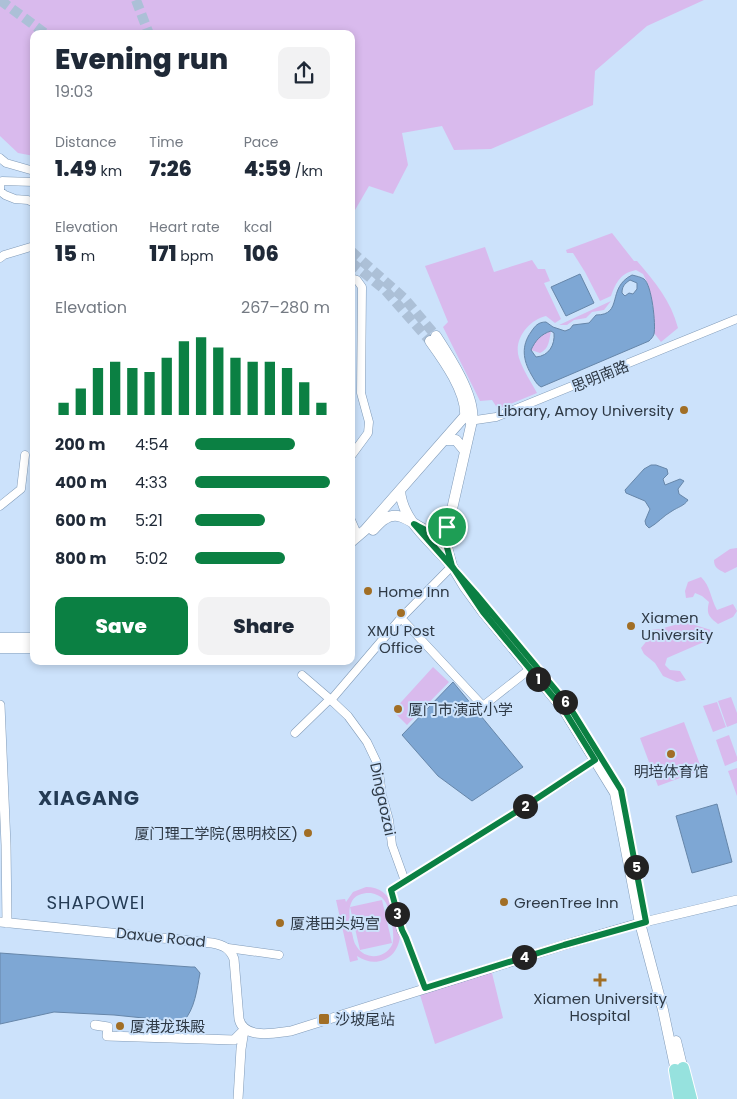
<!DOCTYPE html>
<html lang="en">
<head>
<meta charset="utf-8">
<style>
  :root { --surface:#fff; --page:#f2f2f3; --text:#1f2937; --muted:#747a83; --accent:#0b8043 }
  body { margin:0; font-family:Poppins,"Noto Sans SC",sans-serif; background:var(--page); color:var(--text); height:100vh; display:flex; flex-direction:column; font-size:19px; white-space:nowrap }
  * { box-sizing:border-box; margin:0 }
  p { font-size:16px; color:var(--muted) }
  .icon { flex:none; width:28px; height:28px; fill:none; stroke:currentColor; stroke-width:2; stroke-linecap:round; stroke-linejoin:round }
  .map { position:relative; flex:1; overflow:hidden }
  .drawer { position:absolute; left:30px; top:30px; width:325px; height:635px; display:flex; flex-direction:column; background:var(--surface); border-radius:10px; box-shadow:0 2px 8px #0003 }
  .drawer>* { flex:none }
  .pin { position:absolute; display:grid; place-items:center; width:42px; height:42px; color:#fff; margin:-21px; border:2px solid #fff; border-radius:50%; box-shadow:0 1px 5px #0007 }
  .km { position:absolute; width:25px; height:25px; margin:-12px; border-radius:50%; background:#222; color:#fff; font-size:14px; line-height:25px; text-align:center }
  .round { display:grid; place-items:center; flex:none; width:52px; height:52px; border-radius:10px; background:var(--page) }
  .overview { display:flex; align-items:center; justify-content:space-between; height:85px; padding:0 25px }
  h1 { font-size:28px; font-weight:800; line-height:38px }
  .metrics { display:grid; grid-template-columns:repeat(3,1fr); gap:8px; height:85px; padding:5px 25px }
  .metrics div { display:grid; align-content:center }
  .metrics b { font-size:21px; font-weight:800 }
  .metrics small { font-size:14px; font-weight:400 }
  .metrics p { font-size:14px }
  .chart { height:140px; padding:10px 25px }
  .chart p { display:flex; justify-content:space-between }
  .chart svg { width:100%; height:90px; margin-top:5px; stroke:var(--accent); stroke-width:6 }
  .button { display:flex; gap:10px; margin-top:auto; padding:10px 25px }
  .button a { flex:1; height:58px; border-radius:10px; background:var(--accent); color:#fff; font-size:20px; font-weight:800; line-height:58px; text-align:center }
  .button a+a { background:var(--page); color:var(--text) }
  ul { padding:0 25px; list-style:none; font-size:16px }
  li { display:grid; grid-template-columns:80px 60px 1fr; align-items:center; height:38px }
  li i { height:12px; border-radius:6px; background:var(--accent) }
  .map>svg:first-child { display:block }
</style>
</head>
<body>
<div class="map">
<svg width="737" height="1099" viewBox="0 0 737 1099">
  <rect width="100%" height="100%" fill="#cce2fb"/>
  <!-- green -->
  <path fill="#d9baed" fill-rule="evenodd" d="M0,0H704L647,26L595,71L593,105L491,149L454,150L442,126L402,133L408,165L393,194L369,186L351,217V34H34V156L18,153L0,136Z
    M612,233L634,261H637C655,282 671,301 678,328L661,342L654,333L653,305L648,284L643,274L636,270C621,273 616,282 611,296L600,301L585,272L573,253H567L566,250Z
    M485,247L494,272L532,260L538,269H545L550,281L544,283L561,319L555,323L546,316C529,320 513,339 519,358C523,370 531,382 537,393L498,409L492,400L480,401L443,327L448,322L425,266Z
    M611,301L604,310L592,312L586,318L574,320L567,325H559Z
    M551,331C549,341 549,349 540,353L531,350C535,341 541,334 551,331Z
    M737,548V567L725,573C718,569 714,568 714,560L730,549Z
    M701,577C711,587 710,597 717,610L733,604L737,611L733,617L718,624C709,617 706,614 709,602L702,596L695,593L693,597L686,598L685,591L688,582Z
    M685,622L711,630L713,632V638L667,658L665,665L670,670L680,671L686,680L677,682L663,676L655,663L644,654L641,648L649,638L650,630L660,629Z
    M433,667L449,682L407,725L393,711Z
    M731,697L737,713V723L727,727L718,701Z
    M717,702L726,727L713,732L703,706Z
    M684,722L702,770L658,786L640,738Z
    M729,735L737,757V761L725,766L716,740Z
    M737,768V796L728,771Z
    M366,887C394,887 395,915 400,936C398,959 376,969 357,956L358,960L350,962L336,900L345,899L346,902L353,892ZM371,893C376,894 381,896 384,900C390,907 396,936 392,945C385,959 365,960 357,947C353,942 353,935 351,929C348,911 347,892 371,893Z
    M382,900L392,943L360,950L350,907Z
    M491,969L503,1018L435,1044L420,995Z"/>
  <!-- water -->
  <path fill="#7ea7d4" stroke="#6686a9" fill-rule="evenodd" d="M580,274L594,303L566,316L551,287Z
    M632,275C636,276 641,277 644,279C652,285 656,325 654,334C653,337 651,339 649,341L541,387C536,384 534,379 531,374C523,360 521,346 531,332C535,326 538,322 546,322L553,327L565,331L570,329L573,325L589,323L596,315C624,315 606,288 632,275ZM630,280L637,283V289L633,294L629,293L625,296L622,293C622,287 624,284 630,280ZM551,331L554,333C555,345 549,356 536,357L531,350C535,341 541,334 551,331Z
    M651,465H656L667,469L668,474L663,479L665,485L680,479L684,481L678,489L679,494L688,500C684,506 678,507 672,511C663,516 658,523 649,528L646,525L645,521L650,509L645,501L626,493L625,490L644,469Z
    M453,682L523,767L472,801L438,776L402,735Z
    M717,804L732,862L692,873L676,816Z
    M0,953L191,967H195L200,973C197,989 195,1009 183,1022L114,1015L54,1012L0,1024Z"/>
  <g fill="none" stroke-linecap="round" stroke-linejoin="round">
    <!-- secondary-tunnel -->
    <path stroke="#acc0d7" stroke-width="10" stroke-dasharray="10 5" stroke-linecap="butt" d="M0,0L46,34
      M136,0L149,34
      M351,251L405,299L436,336
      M351,262L385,290L430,341"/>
    <defs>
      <path id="minor" d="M0,158L6,163L34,171
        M34,182L2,181L0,185V191L5,195L15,199L28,200L34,203
        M0,258L4,255L34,246
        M351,278L357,280L362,287L361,393L369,422L368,433L351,456
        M469,421L496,417L737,319
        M0,506L21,489L25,455
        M351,520L358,536
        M401,618L483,706L535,665
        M302,675L331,700
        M295,733L330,699
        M405,881L392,845L389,820L382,795L378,765L367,742L348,716L331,700L401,618L452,566
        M228,948L279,955
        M425,988L406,938L401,930L391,890L566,780L600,756"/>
      <path id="tertiary" d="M0,705L6,845L7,923
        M0,922L212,943C223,945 230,948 234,959L239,1019C244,1040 275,1033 291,1031L564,945L636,924L737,900
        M95,1025L108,1027L107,1036L234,1040L244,1030
        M238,1099L241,1049L244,1030"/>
      <path id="secondary" d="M436,336C449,356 476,397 472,421L445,540L452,566L464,586L483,612L564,710L615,793L640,923L663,1010L677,1076
        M444,440H456L465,451
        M400,490C402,520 429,540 448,562
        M373,530C377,526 381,521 385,519C407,504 426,547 447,527
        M351,542L365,530L465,416C467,392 443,359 430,341
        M0,638H34
        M0,648H34
        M676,1041L684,1074"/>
      <path id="trunk" d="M683,1068L691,1099
        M675,1070L680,1099"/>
    </defs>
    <!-- minor casing -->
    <use href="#minor" stroke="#819bb8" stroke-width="9"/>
    <!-- tertiary casing -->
    <use href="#tertiary" stroke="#819bb8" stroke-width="10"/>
    <!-- secondary casing -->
    <use href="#secondary" stroke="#819bb8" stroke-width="11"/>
    <!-- trunk casing -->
    <use href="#trunk" stroke="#fff" stroke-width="14"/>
    <!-- minor -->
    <use href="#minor" stroke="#fff" stroke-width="8"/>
    <!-- tertiary -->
    <use href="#tertiary" stroke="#fff" stroke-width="9"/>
    <!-- secondary -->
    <use href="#secondary" stroke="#fff" stroke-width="10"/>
    <!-- trunk -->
    <use href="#trunk" stroke="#96e2de" stroke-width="12"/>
  </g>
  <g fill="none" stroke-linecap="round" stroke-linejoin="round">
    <defs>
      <path id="route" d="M447,527L445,540L452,566L483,612L564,710L595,760L524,807L391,890L402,930L406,938L425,988L564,945L646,922L621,790L569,706L476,594L414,524C426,531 436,537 447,527"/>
    </defs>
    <!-- route casing -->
    <use href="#route" stroke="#fff" stroke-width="10"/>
    <!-- route -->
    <use href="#route" stroke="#0b8043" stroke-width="6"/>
  </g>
  <!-- markers -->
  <g fill="#a16e25" stroke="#cce2fb" stroke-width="2">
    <circle cx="684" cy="410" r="5"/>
    <circle cx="368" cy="591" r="5"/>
    <circle cx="401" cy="613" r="5"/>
    <circle cx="631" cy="626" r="5"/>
    <circle cx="398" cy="709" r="5"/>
    <circle cx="671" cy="754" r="5"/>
    <circle cx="308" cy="833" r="5"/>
    <circle cx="504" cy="902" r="5"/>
    <circle cx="280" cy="923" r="5"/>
    <path d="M597.5 972.5h5v5h5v5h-5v5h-5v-5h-5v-5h5z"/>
    <rect x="318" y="1013" width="12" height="12" rx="2.5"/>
    <circle cx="120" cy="1026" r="5"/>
  </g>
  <g text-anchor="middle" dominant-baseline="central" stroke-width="4" stroke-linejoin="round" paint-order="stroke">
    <!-- street labels -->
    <g font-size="15" fill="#2e3945" stroke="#cce2fb">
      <text transform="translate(600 376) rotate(-22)">思明南路</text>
      <text transform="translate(383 799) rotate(78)">Dingaozai</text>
      <text transform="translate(161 937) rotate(6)">Daxue Road</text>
    </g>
    <!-- poi labels -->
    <g font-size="15" fill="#2e3945" stroke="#cce2fb" text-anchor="start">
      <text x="674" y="410" text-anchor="end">Library, Amoy University</text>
      <text x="378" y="591">Home Inn</text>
      <text x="641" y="617">Xiamen<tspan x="641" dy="17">University</tspan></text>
      <text x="401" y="630" text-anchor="middle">XMU Post<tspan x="401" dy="17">Office</tspan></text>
      <text x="408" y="709">厦门市演武小学</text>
      <text x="671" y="771" text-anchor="middle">明培体育馆</text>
      <text x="298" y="833" text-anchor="end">厦门理工学院(思明校区)</text>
      <text x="514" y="902">GreenTree Inn</text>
      <text x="290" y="923">厦港田头妈宫</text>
      <text x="600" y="998" text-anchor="middle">Xiamen University<tspan x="600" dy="17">Hospital</tspan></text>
      <text x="335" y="1019">沙坡尾站</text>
      <text x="130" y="1026">厦港龙珠殿</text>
    </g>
    <!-- quarter labels -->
    <g font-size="18" letter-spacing="1" fill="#243b54" stroke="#cce2fb">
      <text x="96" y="902">SHAPOWEI</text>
    </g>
    <!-- district labels -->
    <g font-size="20" font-weight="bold" letter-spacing="1" fill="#243b54" stroke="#cce2fb">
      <text x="89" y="798">XIAGANG</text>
    </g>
  </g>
</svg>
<div class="pin" style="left:447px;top:527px;background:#1e9e55"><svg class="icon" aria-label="arrive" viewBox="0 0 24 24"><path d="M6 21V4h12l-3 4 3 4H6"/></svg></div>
<b class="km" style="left:538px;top:679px">1</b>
<b class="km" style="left:525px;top:806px">2</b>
<b class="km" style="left:397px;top:914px">3</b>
<b class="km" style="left:524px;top:957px">4</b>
<b class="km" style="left:636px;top:867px">5</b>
<b class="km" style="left:565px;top:702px">6</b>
<section class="drawer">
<div class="overview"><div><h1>Evening run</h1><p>19:03</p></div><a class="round"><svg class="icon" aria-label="share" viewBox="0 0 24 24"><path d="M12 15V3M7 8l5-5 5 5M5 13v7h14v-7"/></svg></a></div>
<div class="metrics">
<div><p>Distance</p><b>1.49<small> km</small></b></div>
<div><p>Time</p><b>7:26</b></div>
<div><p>Pace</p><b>4:59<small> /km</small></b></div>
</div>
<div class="metrics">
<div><p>Elevation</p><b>15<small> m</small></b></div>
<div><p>Heart rate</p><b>171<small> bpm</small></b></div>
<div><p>kcal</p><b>106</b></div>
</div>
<div class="chart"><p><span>Elevation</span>267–280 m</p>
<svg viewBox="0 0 160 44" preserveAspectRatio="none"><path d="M5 44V38M15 44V31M25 44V21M35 44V18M45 44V21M55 44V23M65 44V16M75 44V8M85 44V6M95 44V11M105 44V16M115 44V18M125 44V18M135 44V21M145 44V28M155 44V38"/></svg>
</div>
<ul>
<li><b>200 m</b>4:54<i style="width:74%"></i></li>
<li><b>400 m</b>4:33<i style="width:100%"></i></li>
<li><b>600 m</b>5:21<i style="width:52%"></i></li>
<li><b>800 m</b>5:02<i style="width:67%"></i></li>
</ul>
<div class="button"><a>Save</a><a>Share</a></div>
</section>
</div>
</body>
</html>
